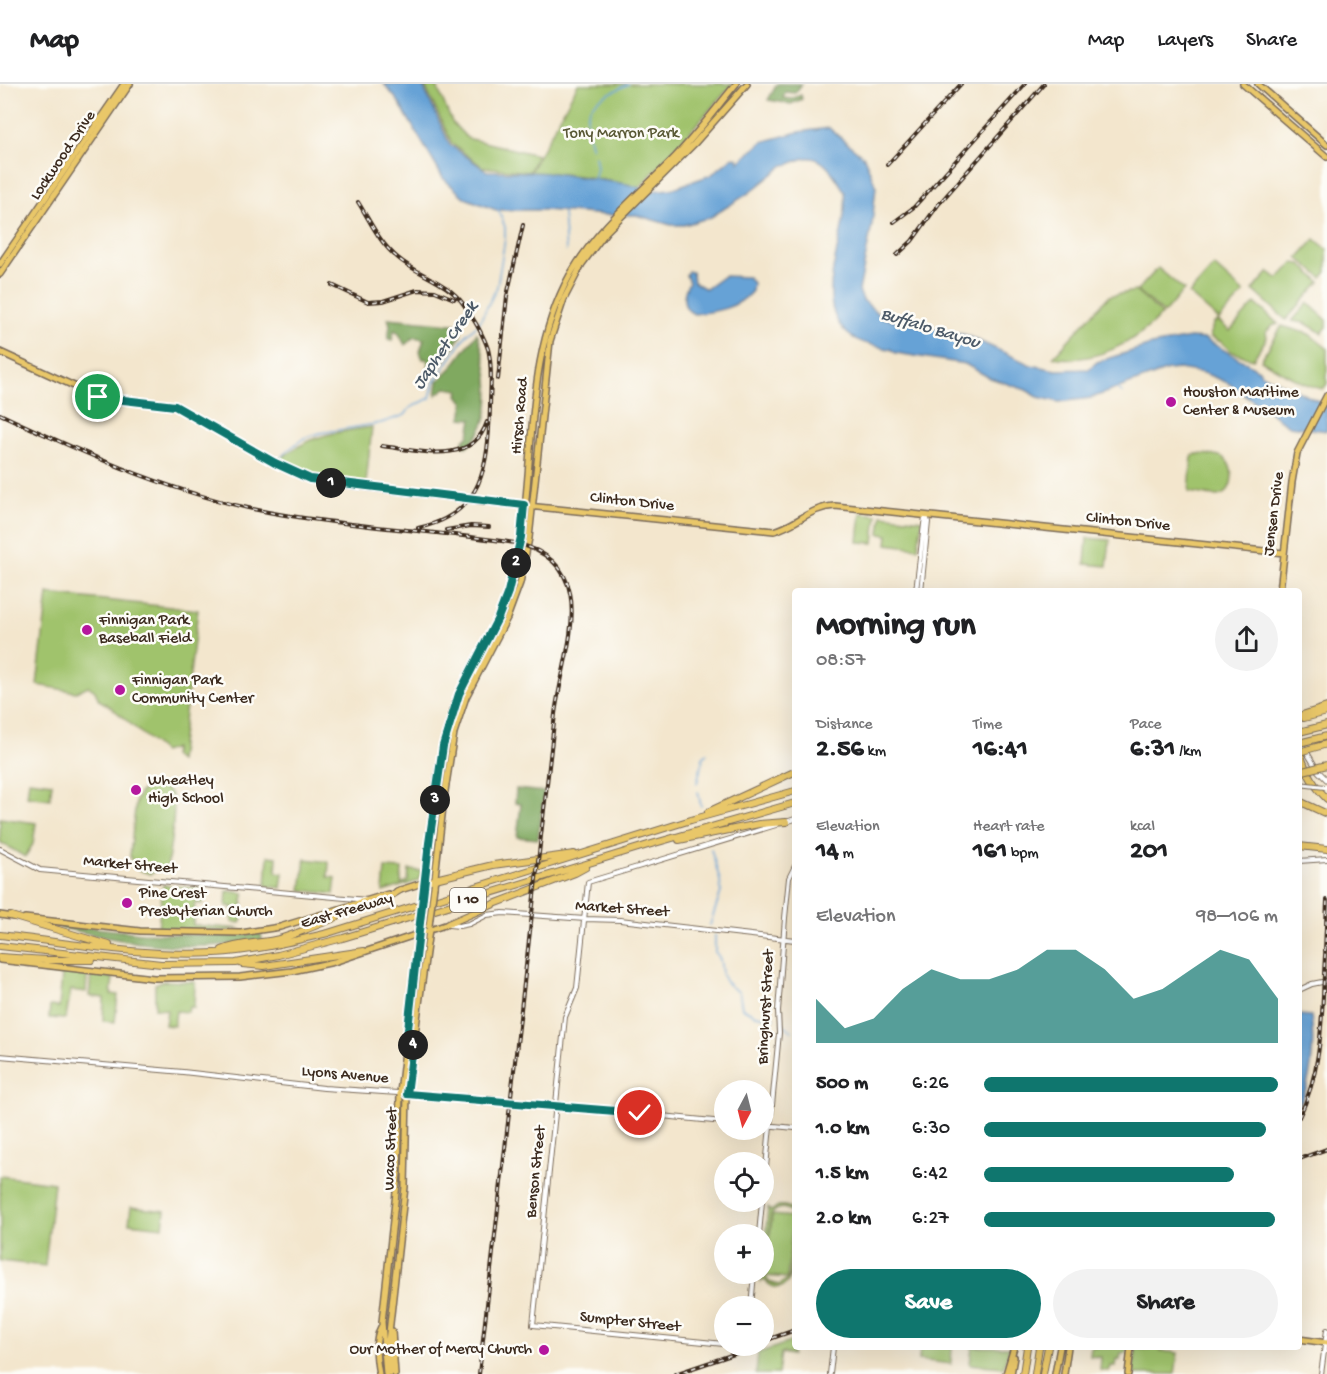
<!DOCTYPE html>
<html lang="en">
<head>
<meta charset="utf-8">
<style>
  :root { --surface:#fff; --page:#f2f2f2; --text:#202124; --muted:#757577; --line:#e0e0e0; --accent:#0f766e }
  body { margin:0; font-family:"Gochi Hand",sans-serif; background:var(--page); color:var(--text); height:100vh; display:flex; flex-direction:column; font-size:22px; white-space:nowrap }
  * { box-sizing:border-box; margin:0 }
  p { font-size:20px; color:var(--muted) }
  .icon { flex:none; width:33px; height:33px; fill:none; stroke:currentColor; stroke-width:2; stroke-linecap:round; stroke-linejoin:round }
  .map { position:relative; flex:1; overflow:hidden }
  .side { position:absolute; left:792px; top:504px; width:510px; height:762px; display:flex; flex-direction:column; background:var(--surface); border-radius:6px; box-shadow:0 6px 24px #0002 }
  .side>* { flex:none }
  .needle { width:39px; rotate:187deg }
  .tools { position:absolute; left:714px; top:996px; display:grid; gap:12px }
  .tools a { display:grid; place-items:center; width:60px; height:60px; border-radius:50%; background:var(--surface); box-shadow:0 6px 24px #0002; font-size:30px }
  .pin { position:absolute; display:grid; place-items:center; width:51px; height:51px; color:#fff; margin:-26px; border:3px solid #fff; border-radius:50%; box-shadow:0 2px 6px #0007 }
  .km { position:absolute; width:30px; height:30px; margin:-15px; border-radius:50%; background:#222; color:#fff; font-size:16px; line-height:30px; text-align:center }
  .round { display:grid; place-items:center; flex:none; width:63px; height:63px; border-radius:32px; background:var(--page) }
  .head { display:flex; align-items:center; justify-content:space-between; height:102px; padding:0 24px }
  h1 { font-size:33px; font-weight:700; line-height:45px }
  .figures { display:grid; grid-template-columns:repeat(3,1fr); gap:9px; height:102px; padding:6px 24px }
  .figures div { display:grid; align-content:center }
  .figures b { font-size:26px; font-weight:700 }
  .figures small { font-size:16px; font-weight:400 }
  .figures p { font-size:16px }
  .chart { height:168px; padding:12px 24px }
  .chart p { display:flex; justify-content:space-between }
  .chart svg { width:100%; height:108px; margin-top:6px; fill:var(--accent); opacity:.7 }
  .action { display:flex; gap:12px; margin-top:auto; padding:12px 24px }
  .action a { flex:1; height:69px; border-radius:36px; background:var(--accent); color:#fff; font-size:24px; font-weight:700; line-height:69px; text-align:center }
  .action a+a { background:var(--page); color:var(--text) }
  ul { padding:0 24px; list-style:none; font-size:20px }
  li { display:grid; grid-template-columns:96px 72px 1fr; align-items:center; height:45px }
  li i { height:15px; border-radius:8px; background:var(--accent) }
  header { display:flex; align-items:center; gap:36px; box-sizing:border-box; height:84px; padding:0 30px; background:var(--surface); border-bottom:2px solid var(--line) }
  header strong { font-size:28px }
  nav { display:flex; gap:33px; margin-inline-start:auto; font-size:21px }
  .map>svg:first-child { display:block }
</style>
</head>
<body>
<header>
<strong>Map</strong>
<nav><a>Map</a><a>Layers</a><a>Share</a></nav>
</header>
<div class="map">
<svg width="1327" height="1290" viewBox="0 0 1327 1290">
  <rect width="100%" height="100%" fill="#fdfcf7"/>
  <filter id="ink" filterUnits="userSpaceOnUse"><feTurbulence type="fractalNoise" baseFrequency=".0167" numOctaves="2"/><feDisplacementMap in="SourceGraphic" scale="12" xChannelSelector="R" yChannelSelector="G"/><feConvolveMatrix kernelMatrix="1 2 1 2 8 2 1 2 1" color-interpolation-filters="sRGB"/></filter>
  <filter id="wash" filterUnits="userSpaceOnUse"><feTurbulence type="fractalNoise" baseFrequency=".008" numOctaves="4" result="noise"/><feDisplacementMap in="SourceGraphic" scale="24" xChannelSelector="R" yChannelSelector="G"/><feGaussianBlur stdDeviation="1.35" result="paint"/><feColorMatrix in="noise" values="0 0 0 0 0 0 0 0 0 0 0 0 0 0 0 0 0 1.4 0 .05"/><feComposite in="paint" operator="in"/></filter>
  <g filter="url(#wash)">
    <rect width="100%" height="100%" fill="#f3e6cd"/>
    <!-- green -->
    <path fill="#a0c36c" stroke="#6e7645" stroke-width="1.5" d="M424,0H436L452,38L467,54L537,71L529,88L483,83L452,60Z
      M578,0H733L639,104C607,94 563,89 530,88Z
      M1315,155L1327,165V188L1322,194L1298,174Z
      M1293,179L1301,180L1320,198L1286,236L1253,206L1269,188L1278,195Z
      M1214,182L1244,209L1219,236L1189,210Z
      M1158,184L1184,206L1164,229L1137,207Z
      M1135,207L1162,230C1136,259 1092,281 1053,273L1109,212Z
      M1255,219L1278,240L1272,242L1266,248L1267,254L1253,275L1232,268L1221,258L1210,253L1213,240L1218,237L1230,247Z
      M1308,219L1327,236V243L1322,249L1305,239L1292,237Z
      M1282,242L1309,250L1327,264V300L1323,305C1301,301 1281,287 1261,276Z
      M372,343L366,399L309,391L279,376C311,350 333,349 372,343Z
      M1196,370C1204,371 1216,370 1222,373C1237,381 1235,413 1215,412C1209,412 1197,409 1189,408L1192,372Z
      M861,429L877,431L874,459L858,458Z
      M882,431L922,436L918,464L887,460L888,451L880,450Z
      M1087,454L1110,456L1107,482L1085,480Z
      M48,510L198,526L179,677L173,672L174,664L163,668L111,623L99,616L95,607L88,602L76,608L37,601Z
      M29,696L52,699L50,715L27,712Z
      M150,702C160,701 170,705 173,715C177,729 168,771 167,787L163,786V784L150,790L136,785L130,772L136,716L140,708Z
      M0,734L36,739L33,760L25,773L0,758Z
      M268,772L277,773L276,788L283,789L281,804L266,802Z
      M305,775L329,778L328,793L336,794L334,810L301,806Z
      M385,784L402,785L401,800L408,797L409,786L422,787L418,797L383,808Z
      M163,801L204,805L203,820L195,819L193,841L241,845L225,847L158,844Z
      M227,807L244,809L241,839L232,838L233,823L226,822Z
      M48,885L84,890L87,892L86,908L71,906L66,933L64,935L49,934L50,922L59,923L62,891L45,890Z
      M96,891L113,894L111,910L118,911L115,938L103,937L104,914L89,912L91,893Z
      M163,897L195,898L194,923H189L188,928L176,927L174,942L165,941L167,926L155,924V900Z
      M0,1092L54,1099L45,1182L0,1177Z
      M778,1122C789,1121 795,1125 795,1136C792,1123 779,1120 771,1131L765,1187V1192L769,1198L779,1201L789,1194L795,1138C795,1153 798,1198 781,1203C774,1205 769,1201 764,1196L761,1198L768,1124L771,1127Z
      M131,1123L165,1127L163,1143L129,1139Z
      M772,1131L793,1133L787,1194L766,1192Z
      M793,1257L792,1271L781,1269L778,1290H756L758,1269Z
      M920,1263H952L951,1280L919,1276Z
      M972,1263H1010L1003,1283L970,1280Z
      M1091,1263H1128L1127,1269H1121L1120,1275H1116L1115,1282H1110L1109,1287L1100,1286L1101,1273L1090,1272Z
      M1150,1263H1161V1267L1178,1269L1175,1290H1133L1136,1264L1150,1266Z"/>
    <!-- forest -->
    <path fill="#80a960" stroke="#5e6a3f" stroke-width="1.5" d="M777,0H802L795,9L785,8L783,14L791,15L801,11L802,15L791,20L768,16Z
      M388,234L462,241L460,253L431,293L427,275H423L420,268L424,255L414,253L405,261L398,248L394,246L392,256L388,255L390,241Z
      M477,249C489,284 500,337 466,363L463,361V357L469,351L472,335L461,334L464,319L458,311L459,306L446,304L436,311L438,297L452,283Z
      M516,705L544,708L538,755L517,753L521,720L515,719Z
      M38,838L142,849L230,852L261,849L262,856C178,871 119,858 38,838Z"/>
    <!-- water -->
    <path fill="#66a2d6" stroke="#50667a" stroke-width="1.5" d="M384,0H422L450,61L487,87L553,89L627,100L650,107L671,105L711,91L733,73L738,74L739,78L762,58L798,48L829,44L864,73L876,102L872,141L859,207L863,216L883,234L966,251L1031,281L1056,286L1089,285L1097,278L1151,261L1190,254L1205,255L1259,286L1261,290L1327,321V347L1289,342L1228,299L1204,289L1179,285L1168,286L1091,314L1059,318L1038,313L1026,306L990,294L965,280L896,269L892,266C879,262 863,261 852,253C806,221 850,152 845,108C836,94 823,68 802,75C794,77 792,81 784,81L749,109L711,133L684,141H671L636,131H606L544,126H496L465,114L443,94L398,17Z
      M688,187L692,188L694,198L706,205L724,192L748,193L753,199L752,207C739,224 715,228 694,230C680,224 683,209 689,198L686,191Z
      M1299,931L1311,932C1315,960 1312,997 1299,1022Z"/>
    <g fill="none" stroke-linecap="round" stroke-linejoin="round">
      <!-- stream -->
      <path stroke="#66a2d6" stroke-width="1.5" d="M592,64C577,20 594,17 629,0
        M594,97L597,83L595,72
        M563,129L566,167
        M1115,303L1122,308
        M281,374L287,367L304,354L320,349L381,339L405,331L410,324L430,314L434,298L467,250L479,239L497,203L505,155V143L498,125
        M697,699L703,674L707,669
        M698,708L701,722
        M710,841L721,808L720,796L711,765
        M715,851V868C724,876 719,886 724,895C727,901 733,904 739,908L742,924L756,931L775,934
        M782,939L792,947"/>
    </g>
  </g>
  <g filter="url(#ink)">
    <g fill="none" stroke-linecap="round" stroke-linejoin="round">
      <defs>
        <path id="minor" d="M916,507L925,432
          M921,507L928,438L926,432
          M1299,655L1318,687L1327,696
          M786,738L795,735
          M0,765L40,786L367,816
          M1299,777L1327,775
          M449,841L459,842L469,840L487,831L503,829L585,835L620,836L795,856
          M1299,906L1312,900L1327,897
          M0,972L183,988L324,1004L486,1015L724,1038
          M764,1041L795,1044
          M764,1104L779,949L778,927L785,834L789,794L795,782
          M759,1150L762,1118
          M751,1222L754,1190
          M724,1260L533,1241L565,933L577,904L588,798L776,741
          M830,1290L833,1263
          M1321,1290L1327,1246"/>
        <path id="major" d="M1243,0L1327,73
          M1258,0L1327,61
          M0,180L124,0
          M0,190L130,0
          M0,268L98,313L175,322L275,379L301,392L316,397L518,421L774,447C797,441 810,423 835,422L1284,469
          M1280,507L1292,398L1297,369L1327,311
          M434,802L444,714L454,649L466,613L507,534L520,499L529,454L550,257L564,215L582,180L606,148L694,60L747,0
          M424,803C432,740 435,671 458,612C466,592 477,574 487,555C500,529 511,503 517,475C537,382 522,277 570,191C596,145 638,111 675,73C697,50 716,24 736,0
          M397,807L435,795
          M0,831L13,833
          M25,834L140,847L241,849L280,843L388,810
          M0,876L154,894L240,893L292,887L334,878L448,840
          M392,1247L395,1290
          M1299,1255L1327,1259
          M379,1290C376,1275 374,1256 381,1243
          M386,1290L382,1238L398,1090L400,1009L419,847
          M390,1290L388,1258L405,1103L407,1010L429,846
          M1006,1290L1014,1263
          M1011,1290L1014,1273
          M1055,1290L1060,1263
          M1064,1290L1068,1263
          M1128,1290L1131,1263"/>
        <path id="highway" d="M1299,632L1327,623
          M1304,634L1327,628
          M1299,648L1327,641
          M1299,663C1303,684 1312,700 1327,715
          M1299,717L1327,730
          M708,728L794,688
          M679,756L759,740L786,738
          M1299,762L1327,765
          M435,795L493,781L574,770
          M11,832L109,861
          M448,840L494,820L575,789L586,783
          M0,851C71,859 143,873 215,869C253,867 290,858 328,849L691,736L795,707
          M0,862L161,880L236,879L278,871L343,854L648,761L795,719
          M222,866C240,858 263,860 282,854C320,842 355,824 392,811L400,806
          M0,873L46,876H92
          M242,880L264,882L364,867
          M1023,1290L1027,1263
          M1035,1290L1039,1263
          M1043,1290L1048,1263"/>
      </defs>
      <!-- minor casing -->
      <use href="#minor" stroke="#7b6c5b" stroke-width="6"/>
      <!-- major casing -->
      <use href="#major" stroke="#7b6c5b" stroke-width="8"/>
      <!-- highway casing -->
      <use href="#highway" stroke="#7b6c5b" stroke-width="8"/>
      <!-- minor -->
      <use href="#minor" stroke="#fff" stroke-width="4"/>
      <!-- major -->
      <use href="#major" stroke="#e9c769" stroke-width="5"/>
      <!-- highway -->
      <use href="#highway" stroke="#e9c769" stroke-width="6"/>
      <defs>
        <path id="rail" d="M887,81L961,0
          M358,118C370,137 380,160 398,174C419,192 447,197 464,221C473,234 483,250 488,265C493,284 490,305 490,324C488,381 484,430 418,444
          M894,138L914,123L1025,0
          M897,171L912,157L938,121L1044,0
          M332,201L368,218L383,217L417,206L435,207L454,215
          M498,295L507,212L523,141
          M0,330C81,368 160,404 248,424C336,443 426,445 515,459C605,480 563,567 555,630L479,1290
          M382,362C417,366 472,383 487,338
          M446,446L471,442L489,443
          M1325,867L1327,816
          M1299,1033C1326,981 1321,915 1326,858
          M1299,1075L1327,1065
          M764,1257L795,1246
          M675,1290L758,1262"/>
      </defs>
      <!-- rail casing -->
      <use href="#rail" stroke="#3b2a1e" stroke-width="4"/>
      <!-- rail -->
      <use href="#rail" stroke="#fdfcf7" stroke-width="1.5" stroke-dasharray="4.5" stroke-linecap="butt"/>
      <defs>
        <path id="minor-bridge" d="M1299,700L1325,703"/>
        <path id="major-bridge" d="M429,842L434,802
          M419,843L424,803"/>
        <path id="highway-bridge" d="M1299,659L1327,652
          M1299,668L1327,660
          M1299,688L1327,681"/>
      </defs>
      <!-- minor-bridge casing -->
      <use href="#minor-bridge" stroke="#7b6c5b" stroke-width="6" stroke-linecap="butt"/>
      <!-- major-bridge casing -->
      <use href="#major-bridge" stroke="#7b6c5b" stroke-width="8" stroke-linecap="butt"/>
      <!-- highway-bridge casing -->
      <use href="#highway-bridge" stroke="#7b6c5b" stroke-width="8" stroke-linecap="butt"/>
      <!-- minor-bridge -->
      <use href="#minor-bridge" stroke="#fff" stroke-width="4"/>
      <!-- major-bridge -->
      <use href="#major-bridge" stroke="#e9c769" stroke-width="5"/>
      <!-- highway-bridge -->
      <use href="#highway-bridge" stroke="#e9c769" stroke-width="6"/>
    </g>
  </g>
  <g fill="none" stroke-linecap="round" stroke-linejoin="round" filter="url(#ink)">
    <defs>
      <path id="route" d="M98,313L175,322L275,379L310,395L524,421L521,453L508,508L498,534L459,610L443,662L429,759L407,954L414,955L407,1010L640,1029"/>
    </defs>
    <!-- route casing -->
    <use href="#route" stroke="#fff" stroke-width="12"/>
    <!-- route -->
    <use href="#route" stroke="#0f766e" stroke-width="8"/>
  </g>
  <!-- markers -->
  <g fill="#b5179e" stroke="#fdfcf7" stroke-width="2">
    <circle cx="1171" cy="318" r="6"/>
    <circle cx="87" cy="546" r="6"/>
    <circle cx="120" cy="606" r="6"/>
    <circle cx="136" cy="706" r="6"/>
    <circle cx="127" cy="819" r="6"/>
    <circle cx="544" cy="1266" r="6"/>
  </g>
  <g text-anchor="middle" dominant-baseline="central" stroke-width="5" stroke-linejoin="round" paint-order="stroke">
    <!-- shield labels -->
    <rect fill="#fdfcf7" stroke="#75695f" stroke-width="1.5" x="450" y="804" width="36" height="24" rx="4.5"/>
    <g font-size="15" font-weight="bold" fill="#3b2a1e">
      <text x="468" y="816">I 10</text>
    </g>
    <!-- park labels -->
    <g font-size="16" fill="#595835" stroke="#fdfcf7">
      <text x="621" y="50">Tony Marron Park</text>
    </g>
    <!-- street labels -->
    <g font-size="16" fill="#3b2a1e" stroke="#fdfcf7">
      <text transform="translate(64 72) rotate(-56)">Lockwood Drive</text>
      <text transform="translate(521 332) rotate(-85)">Hirsch Road</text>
      <text transform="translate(632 419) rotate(6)">Clinton Drive</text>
      <text transform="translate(1275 430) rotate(-83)">Jensen Drive</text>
      <text transform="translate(1128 439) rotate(6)">Clinton Drive</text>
      <text transform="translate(130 782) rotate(5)">Market Street</text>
      <text transform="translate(622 826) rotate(4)">Market Street</text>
      <text transform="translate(347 828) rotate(-16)">East Freeway</text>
      <text transform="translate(767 923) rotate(-87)">Bringhurst Street</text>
      <text transform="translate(345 992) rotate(5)">Lyons Avenue</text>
      <text transform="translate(392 1065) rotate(-88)">Waco Street</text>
      <text transform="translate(537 1088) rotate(-84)">Benson Street</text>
      <text transform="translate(630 1239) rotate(6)">Sumpter Street</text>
    </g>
    <!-- poi labels -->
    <g font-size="16" fill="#3b2a1e" stroke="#fdfcf7" text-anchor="start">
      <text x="1183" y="309">Houston Maritime<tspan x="1183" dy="18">Center &amp; Museum</tspan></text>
      <text x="99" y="537">Finnigan Park<tspan x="99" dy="18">Baseball Field</tspan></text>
      <text x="132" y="597">Finnigan Park<tspan x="132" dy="18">Community Center</tspan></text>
      <text x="148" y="697">Wheatley<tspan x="148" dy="18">High School</tspan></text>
      <text x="139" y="810">Pine Crest<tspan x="139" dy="18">Presbyterian Church</tspan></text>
      <text x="532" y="1266" text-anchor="end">Our Mother of Mercy Church</text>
    </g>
    <!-- water labels -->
    <g font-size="18" font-style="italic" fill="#4c5a68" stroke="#fdfcf7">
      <text transform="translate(930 245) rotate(17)">Buffalo Bayou</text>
      <text transform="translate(446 262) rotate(-56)">Japhet Creek</text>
    </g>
  </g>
</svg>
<div class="tools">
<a><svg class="needle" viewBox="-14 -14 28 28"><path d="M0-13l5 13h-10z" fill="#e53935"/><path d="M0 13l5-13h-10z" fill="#757577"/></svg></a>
<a><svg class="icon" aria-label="locate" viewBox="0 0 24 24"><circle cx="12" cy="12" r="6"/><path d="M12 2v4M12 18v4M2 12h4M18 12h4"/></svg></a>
<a>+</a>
<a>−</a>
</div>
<div class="pin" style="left:98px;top:313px;background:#1e9e55"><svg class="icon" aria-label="arrive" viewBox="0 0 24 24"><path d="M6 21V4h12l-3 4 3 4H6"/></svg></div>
<div class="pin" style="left:640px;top:1029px;background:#d93025"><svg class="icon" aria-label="check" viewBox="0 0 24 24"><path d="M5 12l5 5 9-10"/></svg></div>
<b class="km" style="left:331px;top:399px">1</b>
<b class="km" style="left:516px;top:479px">2</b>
<b class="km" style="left:435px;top:716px">3</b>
<b class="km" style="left:413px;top:961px">4</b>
<section class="side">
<div class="head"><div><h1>Morning run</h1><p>08:57</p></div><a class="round"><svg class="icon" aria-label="share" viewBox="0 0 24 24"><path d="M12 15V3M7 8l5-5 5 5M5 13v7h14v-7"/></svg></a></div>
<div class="figures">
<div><p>Distance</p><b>2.56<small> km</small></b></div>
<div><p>Time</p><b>16:41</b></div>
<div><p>Pace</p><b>6:31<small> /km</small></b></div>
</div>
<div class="figures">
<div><p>Elevation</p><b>14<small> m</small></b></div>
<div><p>Heart rate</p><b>161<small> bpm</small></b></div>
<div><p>kcal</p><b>201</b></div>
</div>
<div class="chart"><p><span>Elevation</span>98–106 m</p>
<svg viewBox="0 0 160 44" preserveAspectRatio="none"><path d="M0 44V26L10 38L20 34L30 22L40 14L50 18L60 18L70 14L80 6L90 6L100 14L110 26L120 22L130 14L140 6L150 10L160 26V44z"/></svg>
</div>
<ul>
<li><b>500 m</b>6:26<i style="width:100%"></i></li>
<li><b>1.0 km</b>6:30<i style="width:96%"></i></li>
<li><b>1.5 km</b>6:42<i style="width:85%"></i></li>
<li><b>2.0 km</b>6:27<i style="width:99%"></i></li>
</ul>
<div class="action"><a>Save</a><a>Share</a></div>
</section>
</div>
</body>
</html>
